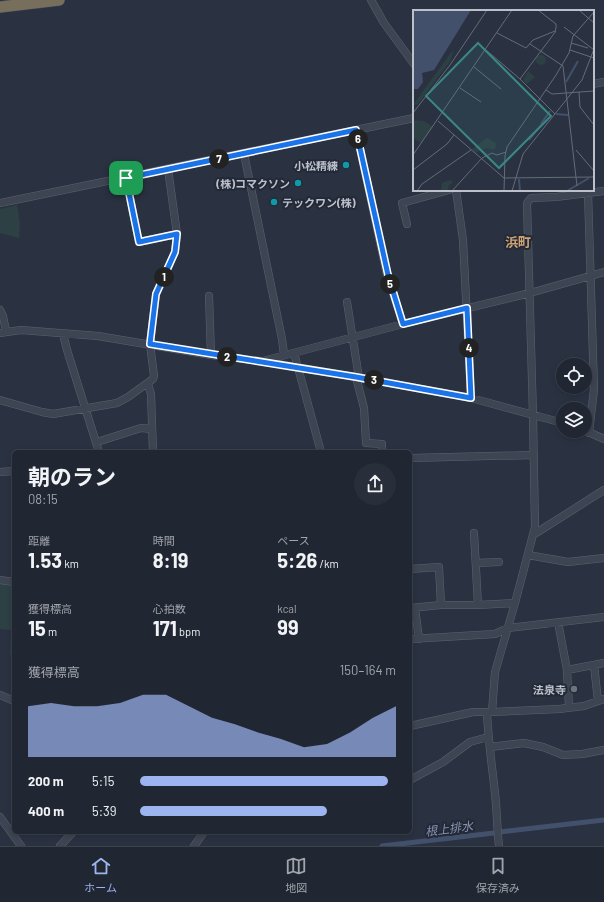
<!DOCTYPE html>
<html lang="ja">
<head>
<meta charset="utf-8">
<style>
  :root { --surface:#202632; --page:#282e3a; --text:#f1f3f6; --muted:#a2a5ac; --line:#3d434d; --accent:#9cb5f0 }
  body { margin:0; font-family:Barlow,"Noto Sans JP",sans-serif; background:var(--page); color:var(--text); height:100vh; display:flex; flex-direction:column; font-size:15px; white-space:nowrap }
  * { box-sizing:border-box; margin:0 }
  p { font-size:13px; color:var(--muted) }
  .icon { flex:none; width:22px; height:22px; fill:none; stroke:currentColor; stroke-width:2; stroke-linecap:round; stroke-linejoin:round }
  .map { position:relative; flex:1; overflow:hidden }
  .details { position:absolute; left:12px; top:450px; width:400px; height:384px; display:flex; flex-direction:column; background:var(--surface); border-radius:6px; box-shadow:0 2px 6px #0003,0 0 0 1px var(--line) }
  .details>* { flex:none }
  .controls { position:absolute; left:556px; top:358px; display:grid; gap:8px }
  .controls a { display:grid; place-items:center; width:36px; height:36px; border-radius:50%; background:var(--surface); box-shadow:0 2px 6px #0003,0 0 0 1px var(--line); font-size:20px }
  .pin { position:absolute; display:grid; place-items:center; width:34px; height:34px; color:#fff; margin:-17px; border-radius:8px; box-shadow:0 2px 6px #0006 }
  .km { position:absolute; width:20px; height:20px; margin:-10px; border-radius:50%; background:#222; color:#fff; font-size:11px; line-height:20px; text-align:center }
  .round { display:grid; place-items:center; flex:none; width:42px; height:42px; border-radius:21px; background:var(--page) }
  .summary { display:flex; align-items:center; justify-content:space-between; height:68px; padding:0 16px }
  h1 { font-size:22px; font-weight:700; line-height:30px }
  .stats { display:grid; grid-template-columns:repeat(3,1fr); gap:6px; height:68px; padding:4px 16px }
  .stats div { display:grid; align-content:center }
  .stats b { font-size:20px; font-weight:700 }
  .stats small { font-size:11px; font-weight:400 }
  .stats p { font-size:11px }
  .chart { height:112px; padding:8px 16px }
  .chart p { display:flex; justify-content:space-between }
  .chart svg { width:100%; height:72px; margin-top:4px; fill:var(--accent); opacity:.7 }
  ul { padding:0 16px; list-style:none; font-size:13px }
  li { display:grid; grid-template-columns:64px 48px 1fr; align-items:center; height:30px }
  li i { height:10px; border-radius:5px; background:var(--accent) }
  .tabs { display:flex; justify-content:space-around; align-items:center; height:56px; border-top:1px solid var(--line); background:var(--surface); font-size:11px; color:var(--muted) }
  .tabs a { display:grid; justify-items:center; gap:2px }
  .tabs .current { color:var(--accent) }
  .map>svg:first-child { display:block }
</style>
</head>
<body>
<div class="map">
<svg width="604" height="846" viewBox="0 0 604 846">
  <rect width="100%" height="100%" fill="#2a3242"/>
  <!-- green -->
  <path fill="#2d4044" d="M17,205L20,224L19,238L0,233V209Z
    M0,582L14,585V655L10,654L11,630L0,629Z"/>
  <g fill="none" stroke-linecap="round" stroke-linejoin="round">
    <!-- canal -->
    <path stroke="#43506b" stroke-width="5" d="M500,832L604,820
      M382,846L494,833"/>
    <defs>
      <path id="minor" d="M371,0L384,23L414,64
        M593,84L604,82
        M356,130L387,275L403,324
        M244,154L282,339L284,355
        M126,178L139,242L177,234
        M456,190L463,240L471,398
        M588,192L594,389L589,433
        M0,203L414,118
        M407,224L402,203L449,190
        M209,296L211,355
        M347,302L359,378
        M0,310L3,316L6,331
        M0,333L21,330L98,336L211,355L260,361L356,377L471,398L563,423
        M63,334L67,350L99,452
        M294,353L321,452
        M263,361L403,324L530,293L604,272
        M356,377L364,408L366,443L382,444V452
        M148,384L151,394L153,452
        M0,400L42,412L53,414L117,403L128,397L153,379L154,376L150,344L156,294L175,252L177,234L168,169
        M586,431L604,439
        M97,442L141,428L152,429
        M410,458L534,455
        M0,472L14,471
        M474,533L478,605
        M533,535L604,490
        M528,555L568,562L604,558
        M476,563L499,562
        M410,569L439,567L441,605
        M0,580L14,582
        M410,608L441,605H478L515,603
        M415,608L419,639
        M558,622L567,670L569,707
        M410,639L495,634L508,628L604,617
        M594,665L598,701
        M567,670L604,663
        M0,695L14,701
        M487,712C488,739 492,766 495,793C497,811 497,828 499,846
        M492,712L495,672L515,603L535,527L533,416L527,203L531,198L556,197L604,191
        M410,726L473,712H492L559,709L584,706L604,699
        M490,747L524,743L543,747L563,755L582,754L604,750
        M410,780L443,762L470,742L488,737
        M0,817L21,846
        M60,846L73,832
        M194,846L204,832"/>
      <path id="highway" d="M0,7L59,0"/>
    </defs>
    <!-- minor casing -->
    <use href="#minor" stroke="#5c626f" stroke-width="8"/>
    <!-- highway casing -->
    <use href="#highway" stroke="#494f5c" stroke-width="12"/>
    <!-- minor -->
    <use href="#minor" stroke="#3e4552" stroke-width="7"/>
    <!-- highway -->
    <use href="#highway" stroke="#776f5c" stroke-width="11"/>
  </g>
  <g fill="none" stroke-linecap="round" stroke-linejoin="round">
    <defs>
      <path id="route" d="M356,130L388,275L403,324L467,308L471,398L356,377L150,344L156,294L175,252L177,234L139,242L126,178Z"/>
    </defs>
    <!-- route casing -->
    <use href="#route" stroke="#fff" stroke-width="8"/>
    <!-- route -->
    <use href="#route" stroke="#1a73e8" stroke-width="5"/>
  </g>
  <!-- markers -->
  <g fill="#0f9aa8" stroke="#232937" stroke-width="1.5">
    <circle cx="346" cy="165" r="4"/>
    <circle cx="298" cy="183" r="4"/>
    <circle cx="274" cy="202" r="4"/>
  </g>
  <circle fill="#6b7280" stroke="#232937" stroke-width="1.5" cx="574" cy="689" r="4"/>
  <g text-anchor="middle" dominant-baseline="central" stroke-width="4" stroke-linejoin="round" paint-order="stroke">
    <!-- poi labels -->
    <g font-size="11" font-weight="bold" fill="#bbc0cb" stroke="#232937" text-anchor="end">
      <text x="338" y="165">小松精練</text>
      <text x="290" y="183">(株)コマクソン</text>
      <text x="282" y="202" text-anchor="start">テックワン(株)</text>
      <text x="566" y="689">法泉寺</text>
    </g>
    <!-- water labels -->
    <g font-size="12" font-style="italic" fill="#8694b0" stroke="#232937">
      <text transform="translate(449 828) rotate(-7)">根上排水</text>
    </g>
    <!-- quarter labels -->
    <g font-size="13" font-weight="bold" fill="#cea374" stroke="#232937">
      <text x="518" y="242">浜町</text>
    </g>
  </g>
  <!-- overview -->
  <g transform="translate(413 10)">
    <rect width="181" height="181" fill="#2a3242"/>
    <path d="M40,40L38,50L5,94L0,95ZM123 50a5 5 0 1 1 10 0a5 5 0 1 1-10 0ZM115,61L122,67L114,74L110,70ZM0,110L11,111L20,117L8,133L0,128ZM74,128L84,134L81,140L74,138L62,143L59,139ZM37,170L40,173L36,175L35,181L28,180L29,173Z" fill="#2d4044"/>
    <path d="M0,0H58L21,60L9,63L10,72L5,79H0Z" fill="#43506b"/>
    <path fill="none" stroke="#43506b" stroke-width="2" d="M153,72L165,51M143,104L155,105M128,114L137,101M116,130L128,115M106,169L107,181M154,181L176,168"/>
    <path fill="none" stroke="#646b79" stroke-width="1" d="M166,0L181,13M151,17L181,40M84,23L113,38L120,30L142,21L143,18V14L125,0M158,33L175,38M117,34L150,56L164,176M73,40L107,69L142,104M157,40L181,48M61,57L88,79M107,69L143,21M47,78L68,92M133,80L139,84L181,81M166,82L167,97L181,115M0,103L37,55L74,0M25,111L91,168L181,167M163,140L181,161M0,145L99,0M0,160L34,134L41,125M4,181L9,174L58,140M39,181L69,148L79,143L84,145L93,142M91,181L92,146L94,137L143,65L156,43L160,26L181,2M99,181L110,144L169,70L181,39"/>
    <path fill="#3a8885" fill-opacity="0.15" stroke="#3a8885" stroke-width="2" d="M65,33L138,106L86,158L13,86Z"/>
    <rect width="181" height="181" fill="none" stroke="#bbc0cb" stroke-width="2"/>
  </g>
</svg>
<div class="controls">
<a><svg class="icon" aria-label="locate" viewBox="0 0 24 24"><circle cx="12" cy="12" r="6"/><path d="M12 2v4M12 18v4M2 12h4M18 12h4"/></svg></a>
<a><svg class="icon" aria-label="layers" viewBox="0 0 24 24"><path d="M12 4l9 5-9 5-9-5zM3 14l9 5 9-5"/></svg></a>
</div>
<div class="pin" style="left:126px;top:178px;background:#1e9e55"><svg class="icon" aria-label="arrive" viewBox="0 0 24 24"><path d="M6 21V4h12l-3 4 3 4H6"/></svg></div>
<b class="km" style="left:164px;top:277px">1</b>
<b class="km" style="left:227px;top:357px">2</b>
<b class="km" style="left:374px;top:380px">3</b>
<b class="km" style="left:469px;top:348px">4</b>
<b class="km" style="left:390px;top:284px">5</b>
<b class="km" style="left:358px;top:139px">6</b>
<b class="km" style="left:219px;top:159px">7</b>
<section class="details">
<div class="summary"><div><h1>朝のラン</h1><p>08:15</p></div><a class="round"><svg class="icon" aria-label="share" viewBox="0 0 24 24"><path d="M12 15V3M7 8l5-5 5 5M5 13v7h14v-7"/></svg></a></div>
<div class="stats">
<div><p>距離</p><b>1.53<small> km</small></b></div>
<div><p>時間</p><b>8:19</b></div>
<div><p>ペース</p><b>5:26<small> /km</small></b></div>
</div>
<div class="stats">
<div><p>獲得標高</p><b>15<small> m</small></b></div>
<div><p>心拍数</p><b>171<small> bpm</small></b></div>
<div><p>kcal</p><b>99</b></div>
</div>
<div class="chart"><p><span>獲得標高</span>150–164 m</p>
<svg viewBox="0 0 160 44" preserveAspectRatio="none"><path d="M0 44V13L10 11L20 13L30 13L40 11L50 6L60 6L70 13L80 20L90 24L100 29L110 33L120 38L130 36L140 29L150 20L160 13V44z"/></svg>
</div>
<ul>
<li><b>200 m</b>5:15<i style="width:97%"></i></li>
<li><b>400 m</b>5:39<i style="width:73%"></i></li>
</ul>
</section>
</div>
<nav class="tabs">
<a class="current"><svg class="icon" aria-label="home" viewBox="0 0 24 24"><path d="M3 11l9-7 9 7M6 9v11h12V9"/></svg>ホーム</a>
<a><svg class="icon" aria-label="map" viewBox="0 0 24 24"><path d="M3 6l6-2 6 2 6-2v14l-6 2-6-2-6 2zM9 4v14M15 6v14"/></svg>地図</a>
<a><svg class="icon" aria-label="saved" viewBox="0 0 24 24"><path d="M7 4h10v16l-5-4-5 4z"/></svg>保存済み</a>
</nav>
</body>
</html>
